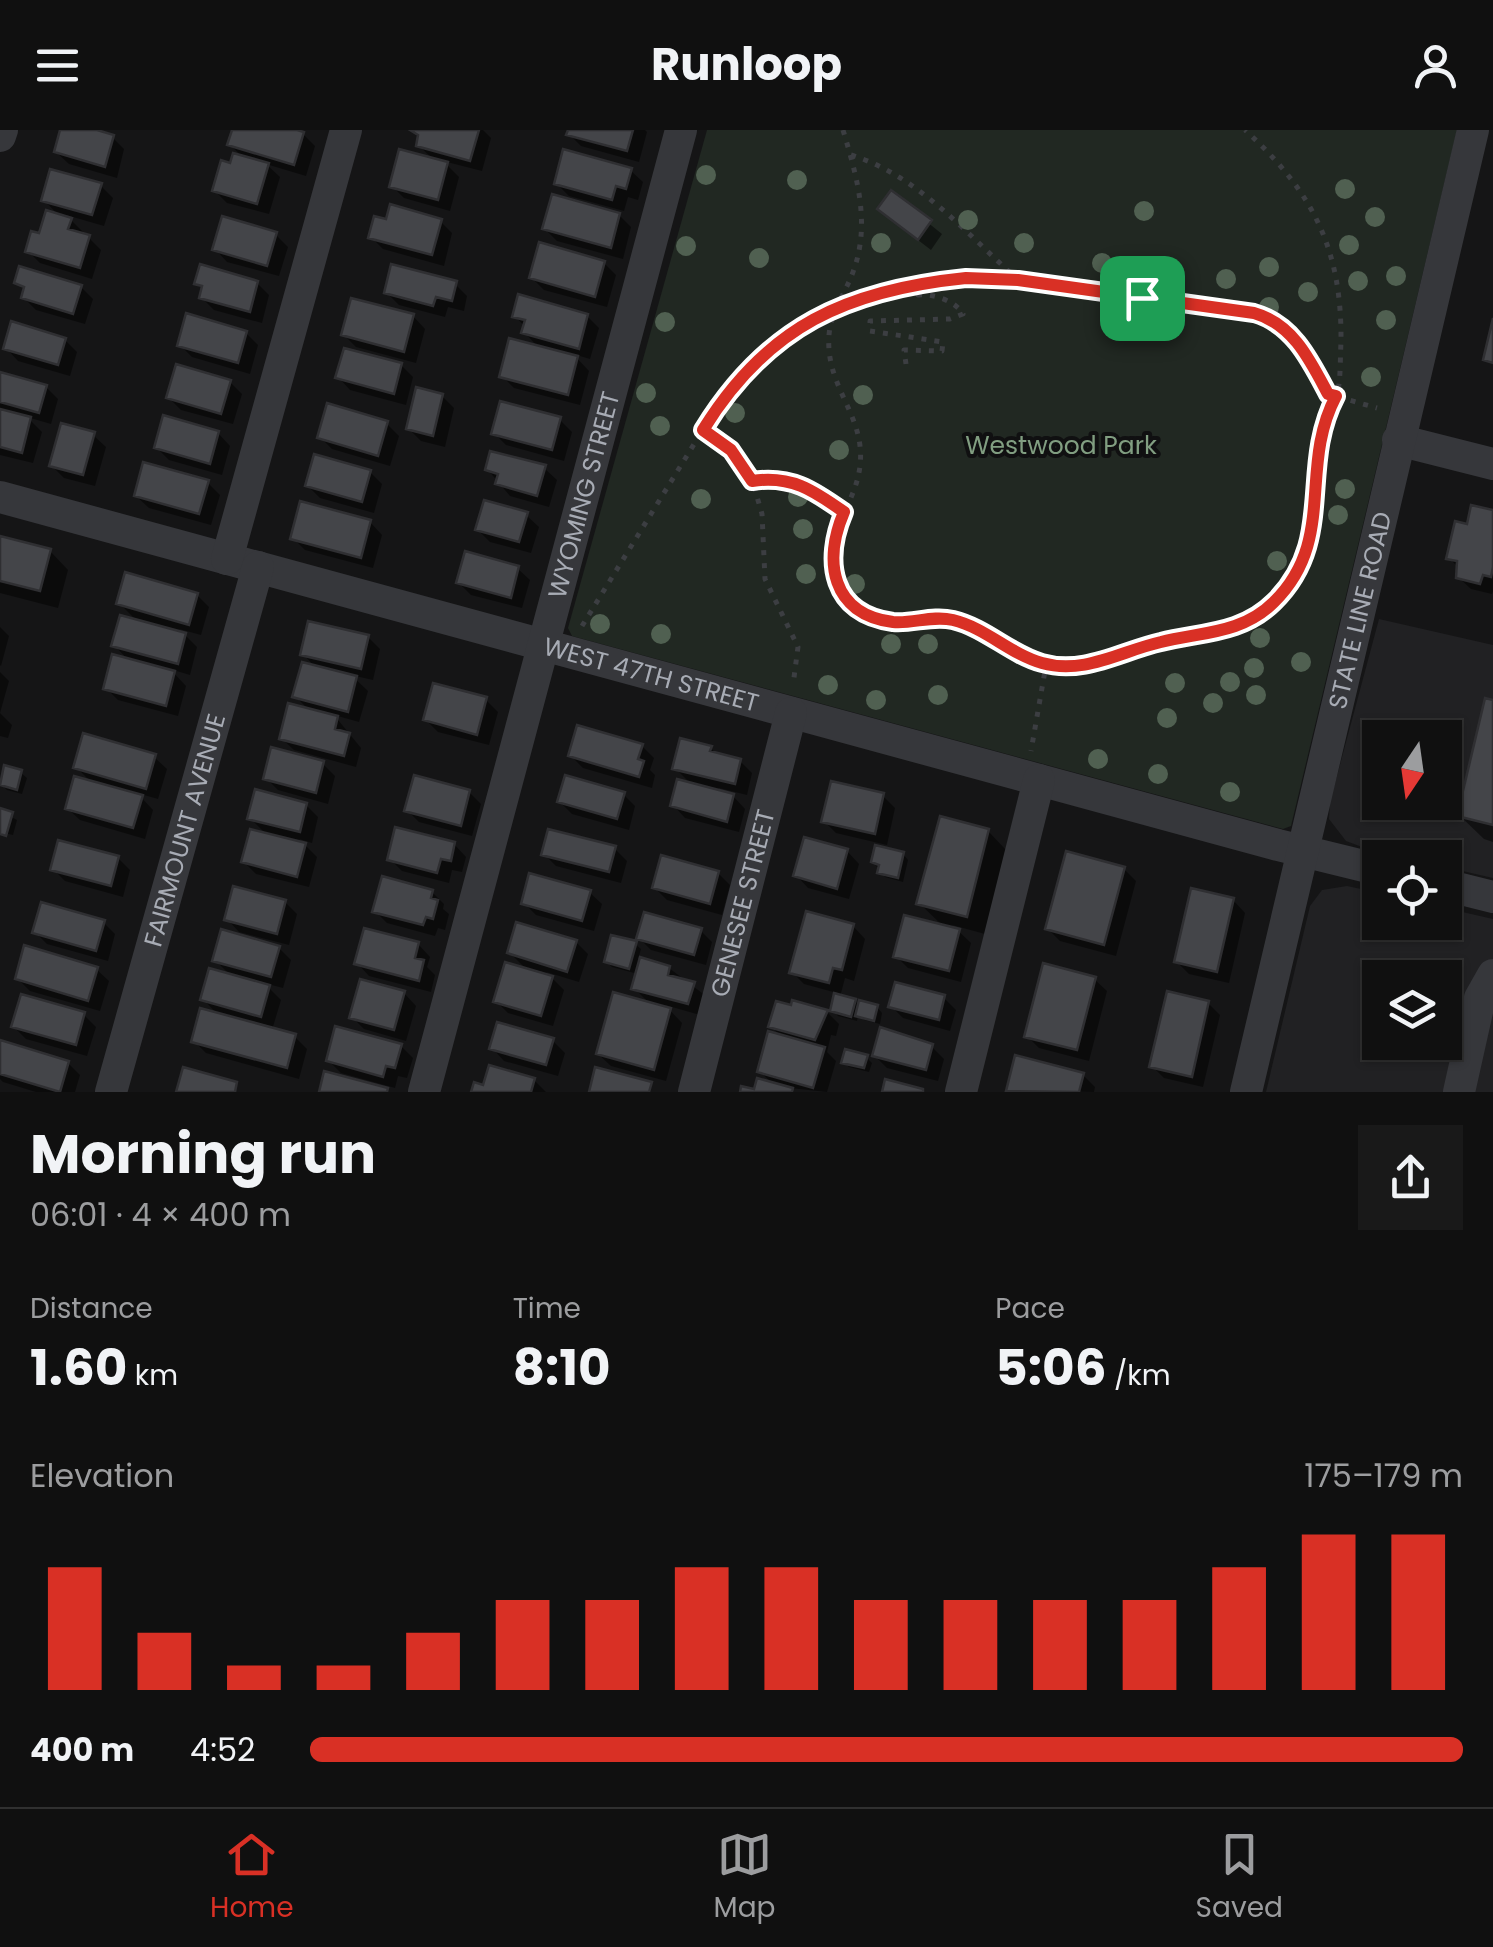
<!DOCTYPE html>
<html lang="en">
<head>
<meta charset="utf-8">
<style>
  :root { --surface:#101010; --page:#191919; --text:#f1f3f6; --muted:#9c9d9f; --line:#303030; --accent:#d93025 }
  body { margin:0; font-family:Poppins,sans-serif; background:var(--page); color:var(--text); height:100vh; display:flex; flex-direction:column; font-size:38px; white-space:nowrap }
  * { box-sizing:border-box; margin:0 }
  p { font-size:32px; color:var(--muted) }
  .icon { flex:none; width:55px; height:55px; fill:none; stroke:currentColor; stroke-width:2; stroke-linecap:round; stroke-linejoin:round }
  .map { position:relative; height:962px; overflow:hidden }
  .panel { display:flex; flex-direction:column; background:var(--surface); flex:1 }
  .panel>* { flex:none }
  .needle { width:65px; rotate:193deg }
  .controls { position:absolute; left:1362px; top:590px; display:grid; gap:20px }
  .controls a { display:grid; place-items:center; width:100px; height:100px; border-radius:0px; background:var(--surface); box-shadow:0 2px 8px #0004,0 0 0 2px var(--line); font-size:50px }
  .pin { position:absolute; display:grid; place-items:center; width:85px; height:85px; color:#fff; margin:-42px; border-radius:20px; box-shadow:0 5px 15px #0006 }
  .round { display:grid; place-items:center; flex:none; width:105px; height:105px; border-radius:0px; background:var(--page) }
  .summary { display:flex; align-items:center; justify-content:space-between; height:170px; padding:0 30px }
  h1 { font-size:55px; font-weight:700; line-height:75px }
  .figures { display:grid; grid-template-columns:repeat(3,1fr); gap:15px; height:170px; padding:10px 30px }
  .figures div { display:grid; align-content:center }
  .figures b { font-size:50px; font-weight:700 }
  .figures small { font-size:28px; font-weight:400 }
  .figures p { font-size:28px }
  .chart { height:280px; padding:20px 30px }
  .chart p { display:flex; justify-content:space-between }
  .chart svg { width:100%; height:180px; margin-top:10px; stroke:var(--accent); stroke-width:6 }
  ul { padding:0 30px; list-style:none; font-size:32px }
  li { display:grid; grid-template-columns:160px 120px 1fr; align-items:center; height:75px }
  li i { height:25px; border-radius:12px; background:var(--accent) }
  header { display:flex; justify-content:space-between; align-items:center; height:130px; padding:0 30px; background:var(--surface); font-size:45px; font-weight:700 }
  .tabs { display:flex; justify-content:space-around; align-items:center; height:140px; border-top:2px solid var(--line); background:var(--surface); font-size:28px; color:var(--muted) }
  .tabs a { display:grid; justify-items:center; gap:5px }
  .tabs .on { color:var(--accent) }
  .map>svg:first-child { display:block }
</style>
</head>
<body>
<header><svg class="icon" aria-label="menu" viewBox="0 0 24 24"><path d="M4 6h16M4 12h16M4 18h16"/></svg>Runloop<svg class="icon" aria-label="person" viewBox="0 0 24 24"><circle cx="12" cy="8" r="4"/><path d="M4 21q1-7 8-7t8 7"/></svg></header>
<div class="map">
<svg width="1493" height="962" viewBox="0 0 1493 962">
  <rect width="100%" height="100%" fill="#151516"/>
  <!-- built -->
  <path fill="#212123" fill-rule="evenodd" d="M1379,489L1493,515V748L1445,737V728L1405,727L1362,717L1346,711L1329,689L1330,672ZM1380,608H1445V672H1380Z
    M1347,756L1380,763V792H1445V778L1493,789V962H1266L1310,776L1322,760ZM1380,848H1445V912H1380Z"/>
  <!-- green -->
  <path fill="#212822" d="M707,0H1457L1291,696L1283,699L572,506L568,498Z"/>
  <!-- shadow -->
  <path fill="#0007" d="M63,0H88L112,7L124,19L117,48L69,34L56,22Z
    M235,0H288L303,4L315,16L306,46L266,34L280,47L269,84L227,73L215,61L232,36L245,29L230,15Z
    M413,0H483L491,8L482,41L443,31L459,47L450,81L404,68L392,56L435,31L418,15L420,9Z
    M570,0H645L647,2L639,32L581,16L569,4Z
    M630,40L643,52L638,70L628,67L624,81L569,66L557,54Z
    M100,55L113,68L104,96L66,85L83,102L82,106L89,108L101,120L92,149L40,133L28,121L60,87L44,70Z
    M891,63L942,104L931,120L892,90Z
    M619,85L631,97L623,129L557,111L545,99Z
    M440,91L452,103L444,136L383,119L371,107Z
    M275,104L288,117L279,146L227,132L215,119Z
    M604,133L616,145L607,177L544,160L532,148Z
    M17,153L81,157L93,169L85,194L36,180L24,168L25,161Z
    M197,153H257L269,165L262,193L214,180L202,168L204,160Z
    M455,154L467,166L464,181L448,177L445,187L399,175L387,163Z
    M413,186L425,199L416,233L356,217L344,205Z
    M515,186H587L599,198L590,229L573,224L589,241L580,275L514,258L502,246L540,219L524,202L525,197Z
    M246,203L258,215L250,244L192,227L180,215Z
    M65,210L77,222L70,246L18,231L6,218Z
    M401,235L413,247L406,275L350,260L338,247Z
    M0,244L46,257L58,269L51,294L27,287L42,302L33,333L0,325V281L4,283L0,278Z
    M230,252L242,264L233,294L181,280L169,268Z
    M442,266L454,278L445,317L421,311L408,298Z
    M560,290L572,302L564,331L506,315L494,303Z
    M387,294L399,306L390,336L332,319L320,307Z
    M218,303L230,316L222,345L169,330L157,318Z
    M93,305L106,317L95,356L64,348L52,336Z
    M544,338L557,350L549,377L510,366L488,340Z
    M370,342L382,354L374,383L320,368L308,356Z
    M207,352L220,365L211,395L149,378L136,366Z
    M1493,383V461L1492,464L1471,459L1458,447L1459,438L1449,428L1468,397Z
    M526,385L539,397L531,423L490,412L478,400Z
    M370,392L382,405L373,438L305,420L293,408Z
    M0,409L50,421L68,440L58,478L0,463Z
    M517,438L530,450L522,478L471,465L459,453Z
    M197,465L209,477L201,505L179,499L197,517L190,545L170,539L186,556L178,586L118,570L106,558L130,532L114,515L138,492L119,473Z
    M0,497L9,506L1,536L0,535Z
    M368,507L380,519L373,550L351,545L368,561L359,592L334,585L361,618L356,637L294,620L281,608L310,581L295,566L317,539L303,524Z
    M0,542L9,551L0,583L12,595L8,608L0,606Z
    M486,570L498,582L489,615L438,602L426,590Z
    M1493,572V712L1484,709L1460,686Z
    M642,616L654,628L650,640L655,645L652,658L583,638L571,626Z
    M710,618L719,626L740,631L752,643L747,665L719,658L717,662L733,666L745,679L739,702L685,688L673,675L693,656L675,638Z
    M154,627L167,639L158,669L137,663L153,680L145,709L80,690L67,678L93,654L76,637Z
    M323,634L335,646L328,674L278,660L266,648Z
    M21,643L27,648L22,664L7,660L1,654Z
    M469,662L481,674L472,706L419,692L407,680Z
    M623,664L635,676L629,700L572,684L560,672Z
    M883,666L895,678L887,715L836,703L824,691Z
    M306,675L318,687L312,713L299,709L317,727L309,757L256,744L244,732L268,706L250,688Z
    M0,681L17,690L13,705L0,702Z
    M988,701L1006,720L985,804L952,795L971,813L961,852L908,838L896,826L944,797L919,773Z
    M454,714L466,727L462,742L452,740L449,753L402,741L390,729Z
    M615,719L627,731L621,753L556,736L544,724Z
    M847,721L859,734L849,769L808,758L796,745Z
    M903,724L908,730L903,752L885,747L873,732Z
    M118,728L130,740L123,767L65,751L53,739Z
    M1124,739L1136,751L1116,826L1060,811L1048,799Z
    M718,743L730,755L722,785L667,770L655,758Z
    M432,762L444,774L443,779L449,784L445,800L438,798L435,806L387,793L375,781Z
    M589,762L602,774L594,801L536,785L524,773Z
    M1233,770L1245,783L1229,853L1189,844L1176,831Z
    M285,772L297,784L289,815L239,802L227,789Z
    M103,792L115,804L108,831L47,814L35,802Z
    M853,796L865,809L854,851L845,848L840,867L855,871L860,877H877L882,883L880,894L864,890L858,885L857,891L838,886L833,880L837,863L804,854L792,842Z
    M700,800L712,812L706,835L651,820L639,808Z
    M576,812L588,824L579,852L546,842L564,860L553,896L508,883L496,871L528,841L510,823Z
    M418,814L430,827L427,837L435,845L431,862L369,846L357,833Z
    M635,814L641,819L638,829L669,838L706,866L700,885L665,875L682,893L666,951L611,936L598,924L651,875L634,858L638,844L612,837L607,832Z
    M279,818L291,830L283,858L264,853L281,870L272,900L295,907L307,919L299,949L206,923L194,911L219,886L203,869L232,847L215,830Z
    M96,839L109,851L100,881L30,861L18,849Z
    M1094,849L1107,861L1089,931L1039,918L1027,906Z
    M404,863L416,876L406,911L364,899L352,887Z
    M944,868L956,880L950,901L903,888L891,876Z
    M794,873L827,882L839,894L836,906L831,905L827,922L836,931L827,962L790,958L794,962H756L774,955L759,941L782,908L771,896Z
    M1208,873L1220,885L1203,957L1164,948L1152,936Z
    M84,885L96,897L87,926L26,909L14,897Z
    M553,911L565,923L558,946L504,931L492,918Z
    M0,913L68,933L80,945L75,962H36L3,952L0,949Z
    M401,916L413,928L407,948L398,946L395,958L341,943L328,930Z
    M931,916L944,929L938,951L887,938L875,926Z
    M866,927L872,933L869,942L849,937L844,932Z
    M1083,945L1095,957L1094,962L1009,960Z
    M534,950L546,962H474L485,958Z"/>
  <!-- building -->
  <path fill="#444549" stroke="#2f2f32" stroke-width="2.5" d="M60,0H97L114,5L105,37L54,22Z
    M232,0H297L304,2L294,35L227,15Z
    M410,0H479L470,31L416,16L418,5Z
    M568,0H633L627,21L566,5Z
    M399,19L448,32L438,70L389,57Z
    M563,19L632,38L626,59L616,56L612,70L554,54Z
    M233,23L269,33L257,74L212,61L221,30L230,33Z
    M50,39L102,53L92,85L41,71Z
    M891,60L932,90L918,110L877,79Z
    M552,64L620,83L611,118L542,99Z
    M390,74L442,89L432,125L368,108L374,86L386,89Z
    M46,80L72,88L68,99L90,105L80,138L25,122L31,101L39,103Z
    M222,86L277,102L267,136L212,120Z
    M539,112L605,131L595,167L529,148Z
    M200,134L258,151L250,182L199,168L202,156L194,154Z
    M391,134L457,151L452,171L436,167L433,176L384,163Z
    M19,136L82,155L73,184L21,168L24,157L14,153Z
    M518,164L588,184L579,219L521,203L525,190L512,187Z
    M351,168L414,184L404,222L341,205Z
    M186,183L247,201L238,233L177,216Z
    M1493,188V233L1483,230Z
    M11,191L66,208L58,235L3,219Z
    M509,208L578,226L568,265L499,247Z
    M344,218L402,233L394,264L335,248Z
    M176,234L231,250L221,284L166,268Z
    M0,242L47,255L39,283L0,272Z
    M416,257L443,264L433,306L406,299Z
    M500,271L561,287L552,320L491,304Z
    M327,273L388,291L378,326L317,308Z
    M0,279L31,287L22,323L0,317Z
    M163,285L219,301L210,334L154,318Z
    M61,293L95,302L83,345L49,336Z
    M490,321L546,335L537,366L495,354L498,344L485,340Z
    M314,324L371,340L362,372L305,356Z
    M143,332L209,350L199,384L134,366Z
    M484,370L528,382L519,412L475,400Z
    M300,371L371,390L361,428L290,409Z
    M1471,375L1493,380V437L1491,447L1483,445L1480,454L1456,448L1457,431L1446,429L1455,391L1467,394Z
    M0,406L51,419L40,461L0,451Z
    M465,421L519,436L511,468L456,453Z
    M125,442L198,463L189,495L116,474Z
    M120,485L186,503L178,534L111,516Z
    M308,491L369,505L361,539L300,525Z
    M112,524L175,541L166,576L103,559Z
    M302,532L357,546L348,582L292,567Z
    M433,553L487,567L477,605L423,590Z
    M1485,568L1493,570V695L1457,686Z
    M288,573L338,586L335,599L350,603L344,626L279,609Z
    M577,595L643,614L638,629L644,631L639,647L568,626Z
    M83,603L156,624L146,659L73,638Z
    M680,608L712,616L710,621L741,629L735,654L672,639Z
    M271,617L324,631L316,663L263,649Z
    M4,635L22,640L17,660L0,655Z
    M414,645L470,660L461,696L404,681Z
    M565,645L625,662L617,689L557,672Z
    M74,646L143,665L133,698L65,679Z
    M677,649L734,664L727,692L670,676Z
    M831,651L884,663L875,704L821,692Z
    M255,659L307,673L300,702L247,689Z
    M0,678L13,682L6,706L0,704Z
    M940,686L989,699L967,787L916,774Z
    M395,697L455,712L451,731L441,729L437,743L387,730Z
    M250,699L306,713L297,747L241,732Z
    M548,699L616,716L609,742L541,725Z
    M804,707L848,719L837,759L793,746Z
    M58,710L119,726L111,756L50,740Z
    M875,715L904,722L898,748L877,743L879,735L871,732Z
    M1066,721L1125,737L1104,815L1045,799Z
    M661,725L719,741L710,774L652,758Z
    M529,743L591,760L582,791L521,774Z
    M382,746L433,760L431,768L438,770L433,789L426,787L423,795L372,782Z
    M233,756L286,770L277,804L224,790Z
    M1191,758L1234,768L1217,842L1174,832Z
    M41,772L105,790L96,821L32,803Z
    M806,781L854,794L842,840L833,838L829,853L789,843Z
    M644,782L702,798L694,825L636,809Z
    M904,785L960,799L949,841L893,827Z
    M516,792L577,810L567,842L507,823Z
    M364,798L419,812L415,828L424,830L419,851L354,834Z
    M221,799L280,816L271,847L212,831Z
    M611,805L637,811L629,839L604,832Z
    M24,815L98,837L88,871L15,849Z
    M640,827L670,836L668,845L695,852L688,874L631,859Z
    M505,832L553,846L541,886L493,872Z
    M1043,833L1096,847L1077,920L1024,907Z
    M209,838L270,855L261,887L200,870Z
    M360,849L405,861L394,900L349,888Z
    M895,852L945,865L939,890L888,877Z
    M1167,861L1209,871L1192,947L1149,937Z
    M613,862L671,878L654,940L596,924Z
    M834,863L856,869L851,887L830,881Z
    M21,864L85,882L76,915L11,897Z
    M792,870L828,880L815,910L768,897L776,871L791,875Z
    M859,870L878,875L874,891L855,886Z
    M200,878L296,904L287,938L191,912Z
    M497,892L554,908L546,935L489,919Z
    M335,896L402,914L395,938L386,936L383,947L326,931Z
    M880,897L933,914L926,940L872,926Z
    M768,901L825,917L813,958L757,942Z
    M0,910L69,931L60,962L0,944Z
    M845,919L868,925L864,938L841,933Z
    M1015,925L1084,943L1079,962L1006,961Z
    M489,935L535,948L531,962H471L474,952L483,955Z
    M183,937L237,952L235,962H176Z
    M595,937L652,952L649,962H589Z
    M324,941L388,958L387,962H319Z
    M757,948L793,958L792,962H740L741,956L754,959Z
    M885,949L923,959V962H882Z"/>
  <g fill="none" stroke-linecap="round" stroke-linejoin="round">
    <!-- path -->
    <path stroke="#3c3e42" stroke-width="5" stroke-dasharray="5 8" stroke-linecap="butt" d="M843,0C857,47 871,94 853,142C845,164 831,181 829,205C825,258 866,285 860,336C855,378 823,399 836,445C840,457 844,469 854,477C884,502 917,483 950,489C985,497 1013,523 1046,535L1031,621
      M851,25C917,45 965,102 1016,148
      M906,234L904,220L942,221L943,212L870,201V191L950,189L963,184C956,171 932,163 918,165L916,154
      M703,300L731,320L751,346L762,384L765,449L798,517L793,555
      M753,351C791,345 813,361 844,382
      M582,496L712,285L759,226L802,196L886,160L966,148L1018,150L1254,183C1293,194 1310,230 1328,264L1377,278
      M1046,535C1094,538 1113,524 1156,513C1204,500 1253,503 1286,460C1321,414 1309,381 1317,330C1320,313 1323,295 1330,278C1331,276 1336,268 1337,265C1341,249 1340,229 1341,212C1342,119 1313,62 1245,0"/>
    <!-- minor -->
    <g stroke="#36373b" stroke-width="32">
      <path d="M0,6L2,0"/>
      <path d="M1398,310L1493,334"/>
      <path id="s1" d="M0,367L1278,715L1380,740"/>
      <path d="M227,429L346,0"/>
      <path d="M1445,755L1493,767"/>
      <path id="s2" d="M111,962L258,437"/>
      <path id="s3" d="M424,962L681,0"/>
      <path id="s4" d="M694,962L791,583"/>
      <path d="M961,962L1039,650"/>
      <path id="s5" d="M1246,962L1473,0"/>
      <path d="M1459,962L1480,868L1493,845"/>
    </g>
  </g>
  <!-- trees -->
  <g fill="#506051">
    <circle cx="706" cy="45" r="10"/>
    <circle cx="797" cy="50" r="10"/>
    <circle cx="1345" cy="59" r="10"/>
    <circle cx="1144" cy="81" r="10"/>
    <circle cx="1375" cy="87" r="10"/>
    <circle cx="968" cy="90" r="10"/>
    <circle cx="881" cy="113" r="10"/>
    <circle cx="1024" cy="113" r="10"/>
    <circle cx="1349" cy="115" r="10"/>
    <circle cx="686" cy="116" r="10"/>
    <circle cx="759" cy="128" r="10"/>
    <circle cx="1102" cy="133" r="10"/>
    <circle cx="1269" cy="137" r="10"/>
    <circle cx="1396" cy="146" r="10"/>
    <circle cx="1226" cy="149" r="10"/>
    <circle cx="1358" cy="151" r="10"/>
    <circle cx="1308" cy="162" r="10"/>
    <circle cx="1269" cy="177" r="10"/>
    <circle cx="1386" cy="190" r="10"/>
    <circle cx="665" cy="192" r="10"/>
    <circle cx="1371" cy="247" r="10"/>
    <circle cx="646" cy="263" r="10"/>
    <circle cx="863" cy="265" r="10"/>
    <circle cx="735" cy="283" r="10"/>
    <circle cx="660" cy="296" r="10"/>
    <circle cx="839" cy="320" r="10"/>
    <circle cx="1345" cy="359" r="10"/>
    <circle cx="798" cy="367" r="10"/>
    <circle cx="701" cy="369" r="10"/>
    <circle cx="1338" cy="385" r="10"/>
    <circle cx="803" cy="399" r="10"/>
    <circle cx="1277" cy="431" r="10"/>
    <circle cx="806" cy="444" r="10"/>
    <circle cx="855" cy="454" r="10"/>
    <circle cx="600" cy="494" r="10"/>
    <circle cx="661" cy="504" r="10"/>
    <circle cx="1260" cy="508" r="10"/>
    <circle cx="891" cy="514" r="10"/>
    <circle cx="928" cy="514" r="10"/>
    <circle cx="1301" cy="532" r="10"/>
    <circle cx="1254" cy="538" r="10"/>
    <circle cx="1230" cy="552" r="10"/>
    <circle cx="1175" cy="553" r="10"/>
    <circle cx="828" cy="555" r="10"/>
    <circle cx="938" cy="565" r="10"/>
    <circle cx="1256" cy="565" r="10"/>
    <circle cx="876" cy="570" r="10"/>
    <circle cx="1213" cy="573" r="10"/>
    <circle cx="1167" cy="588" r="10"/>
    <circle cx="1098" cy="629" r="10"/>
    <circle cx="1158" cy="644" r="10"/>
    <circle cx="1230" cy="662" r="10"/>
  </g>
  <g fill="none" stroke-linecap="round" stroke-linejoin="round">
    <defs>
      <path id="route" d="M966,148L1018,150L1254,183C1293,194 1310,230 1328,264L1336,266C1298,338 1337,410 1274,472C1242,504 1201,502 1161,512C1121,521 1084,545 1042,533C1010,524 986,498 953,490C932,485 913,494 893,492C831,484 823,431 844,382C813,360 791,345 752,351L731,320L703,300C767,196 847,160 966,148Z"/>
    </defs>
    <!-- route casing -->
    <use href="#route" stroke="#fff" stroke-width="20"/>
    <!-- route -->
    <use href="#route" stroke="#d93025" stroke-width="12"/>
  </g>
  <g text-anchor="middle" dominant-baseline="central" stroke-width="8" stroke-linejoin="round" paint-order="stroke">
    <!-- park labels -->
    <g font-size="25" fill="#819e81" stroke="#101011">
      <text x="1061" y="315">Westwood Park</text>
    </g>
    <!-- street labels -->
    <g font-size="25" fill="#a8acb5" stroke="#101011">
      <text stroke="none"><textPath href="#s3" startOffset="618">WYOMING STREET</textPath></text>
      <text stroke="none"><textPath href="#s5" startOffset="495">STATE LINE ROAD</textPath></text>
      <text stroke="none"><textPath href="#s1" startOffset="675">WEST 47TH STREET</textPath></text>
      <text stroke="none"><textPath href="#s2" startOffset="272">FAIRMOUNT AVENUE</textPath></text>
      <text stroke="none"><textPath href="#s4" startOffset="195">GENESEE STREET</textPath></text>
    </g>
  </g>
</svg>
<div class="controls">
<a><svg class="needle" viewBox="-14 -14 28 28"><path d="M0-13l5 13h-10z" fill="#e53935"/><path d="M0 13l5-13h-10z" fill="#9c9d9f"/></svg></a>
<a><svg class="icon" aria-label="locate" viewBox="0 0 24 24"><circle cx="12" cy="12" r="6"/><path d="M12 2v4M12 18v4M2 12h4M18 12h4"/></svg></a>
<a><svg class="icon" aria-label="layers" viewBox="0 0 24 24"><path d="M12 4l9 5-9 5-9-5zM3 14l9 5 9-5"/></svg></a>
</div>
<div class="pin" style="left:1142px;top:168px;background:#1e9e55"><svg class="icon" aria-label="arrive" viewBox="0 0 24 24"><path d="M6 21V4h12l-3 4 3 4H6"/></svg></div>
</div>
<section class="panel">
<div class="summary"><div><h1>Morning run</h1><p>06:01 · 4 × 400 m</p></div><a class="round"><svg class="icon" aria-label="share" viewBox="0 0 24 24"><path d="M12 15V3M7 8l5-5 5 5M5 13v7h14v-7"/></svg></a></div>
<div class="figures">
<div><p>Distance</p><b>1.60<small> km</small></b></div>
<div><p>Time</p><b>8:10</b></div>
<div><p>Pace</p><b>5:06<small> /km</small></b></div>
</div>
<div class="chart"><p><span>Elevation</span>175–179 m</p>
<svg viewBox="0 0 160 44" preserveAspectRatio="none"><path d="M5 44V14M15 44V30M25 44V38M35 44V38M45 44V30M55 44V22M65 44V22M75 44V14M85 44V14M95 44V22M105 44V22M115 44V22M125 44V22M135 44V14M145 44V6M155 44V6"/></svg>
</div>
<ul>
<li><b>400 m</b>4:52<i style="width:100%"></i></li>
</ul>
</section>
<nav class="tabs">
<a class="on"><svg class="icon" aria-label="home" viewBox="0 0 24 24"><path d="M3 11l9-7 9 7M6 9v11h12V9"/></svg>Home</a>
<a><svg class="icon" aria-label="map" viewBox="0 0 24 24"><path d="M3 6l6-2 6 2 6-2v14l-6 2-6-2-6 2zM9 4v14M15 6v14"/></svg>Map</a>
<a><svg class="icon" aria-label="saved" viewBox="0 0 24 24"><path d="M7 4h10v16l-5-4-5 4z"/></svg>Saved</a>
</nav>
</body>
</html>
